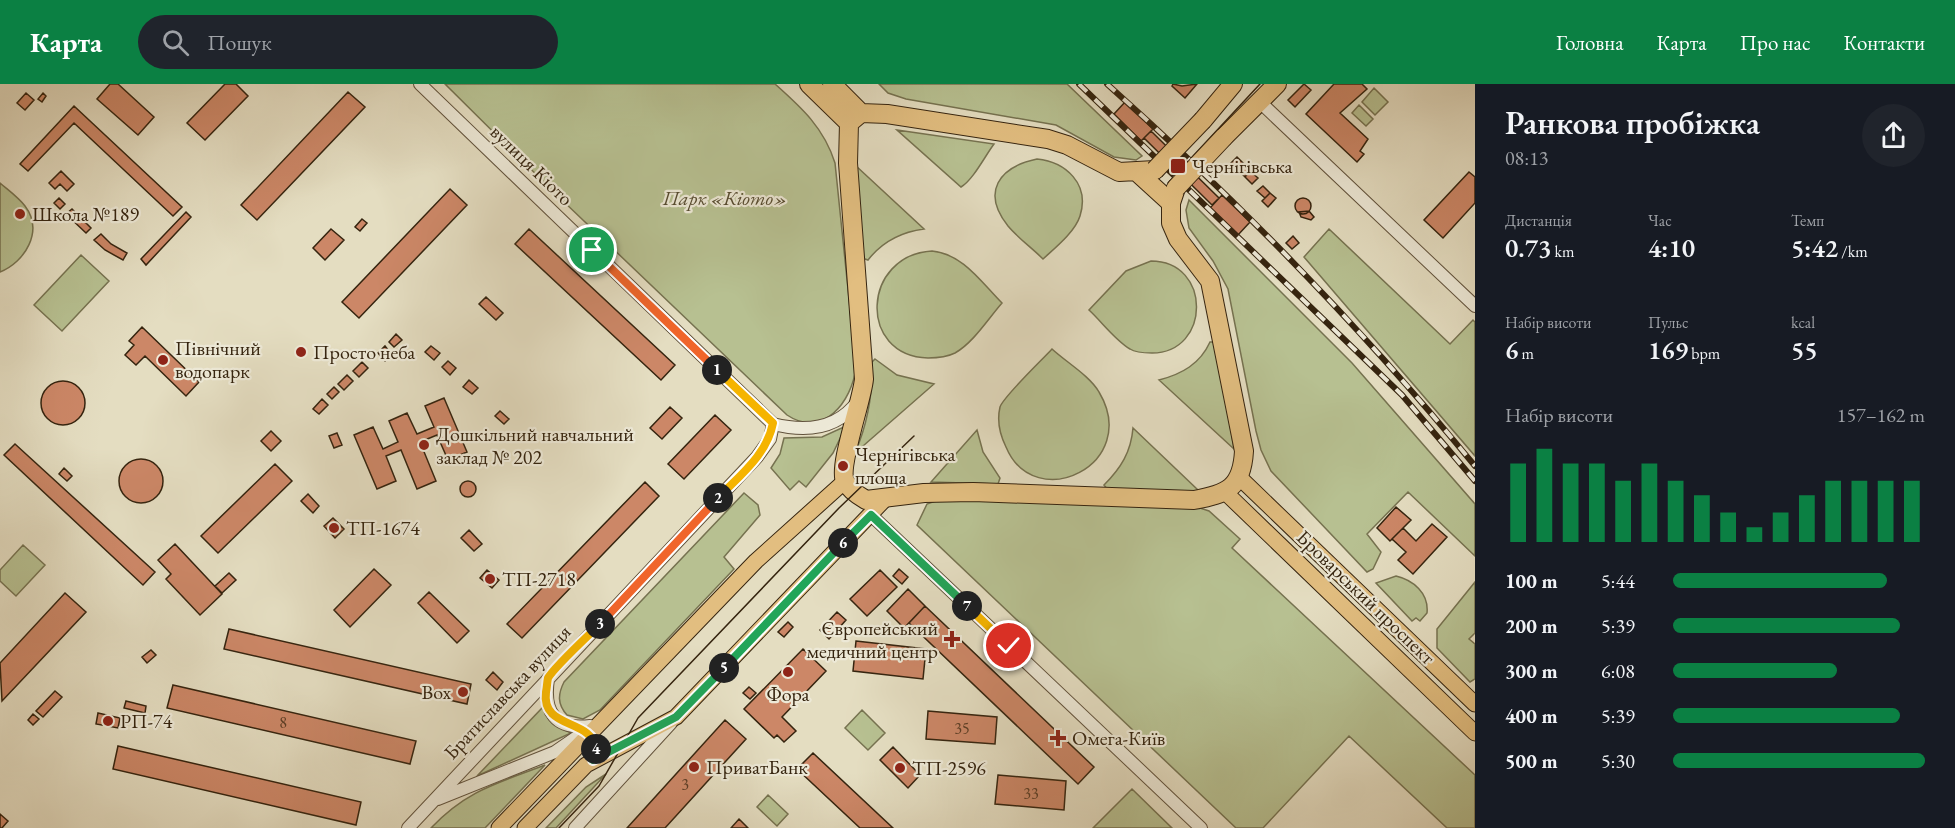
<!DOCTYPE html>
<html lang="uk">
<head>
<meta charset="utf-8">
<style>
  :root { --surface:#171b24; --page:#20242c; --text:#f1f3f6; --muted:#9ea1a6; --accent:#0b8043 }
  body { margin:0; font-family:"EB Garamond",serif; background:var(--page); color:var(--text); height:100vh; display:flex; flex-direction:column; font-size:22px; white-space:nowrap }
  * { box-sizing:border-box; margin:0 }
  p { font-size:20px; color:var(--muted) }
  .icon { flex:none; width:33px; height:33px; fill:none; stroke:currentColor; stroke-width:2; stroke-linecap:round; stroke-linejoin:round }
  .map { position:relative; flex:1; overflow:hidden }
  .drawer { display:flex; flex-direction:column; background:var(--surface); width:480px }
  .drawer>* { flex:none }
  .pin { position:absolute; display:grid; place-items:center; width:51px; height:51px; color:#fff; margin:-26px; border:3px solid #fff; border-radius:50%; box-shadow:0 2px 6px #0007 }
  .km { position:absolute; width:30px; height:30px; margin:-15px; border-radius:50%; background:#222; color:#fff; font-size:16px; line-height:30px; text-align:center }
  .round { display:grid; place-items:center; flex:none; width:63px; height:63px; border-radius:32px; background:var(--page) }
  .overview { display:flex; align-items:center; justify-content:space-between; height:102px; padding:0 30px }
  h1 { font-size:33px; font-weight:600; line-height:45px }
  .stats { display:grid; grid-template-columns:repeat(3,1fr); gap:9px; height:102px; padding:6px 30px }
  .stats div { display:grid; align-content:center }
  .stats b { font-size:26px; font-weight:600 }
  .stats small { font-size:16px; font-weight:400 }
  .stats p { font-size:16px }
  .chart { height:168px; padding:12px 30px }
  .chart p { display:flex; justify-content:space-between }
  .chart svg { width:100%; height:108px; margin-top:6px; stroke:var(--accent); stroke-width:6 }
  ul { padding:0 30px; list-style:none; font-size:20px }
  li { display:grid; grid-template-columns:96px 72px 1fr; align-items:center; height:45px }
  li i { height:15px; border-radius:8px; background:var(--accent) }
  header { display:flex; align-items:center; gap:36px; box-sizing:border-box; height:84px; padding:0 30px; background:var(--accent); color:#fff }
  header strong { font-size:28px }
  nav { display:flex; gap:33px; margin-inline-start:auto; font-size:21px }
  .search { width:420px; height:54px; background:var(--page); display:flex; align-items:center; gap:15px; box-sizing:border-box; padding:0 21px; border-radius:33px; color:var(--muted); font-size:22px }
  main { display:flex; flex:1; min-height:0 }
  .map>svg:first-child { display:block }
</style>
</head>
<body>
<header>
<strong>Карта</strong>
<div class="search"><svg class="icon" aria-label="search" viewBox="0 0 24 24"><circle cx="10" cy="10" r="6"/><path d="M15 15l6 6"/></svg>Пошук</div>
<nav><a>Головна</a><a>Карта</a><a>Про нас</a><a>Контакти</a></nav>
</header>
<main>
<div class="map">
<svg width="1475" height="744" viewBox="0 0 1475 744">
  <rect width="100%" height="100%" fill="#e4ddc1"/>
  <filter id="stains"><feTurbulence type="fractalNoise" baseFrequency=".00333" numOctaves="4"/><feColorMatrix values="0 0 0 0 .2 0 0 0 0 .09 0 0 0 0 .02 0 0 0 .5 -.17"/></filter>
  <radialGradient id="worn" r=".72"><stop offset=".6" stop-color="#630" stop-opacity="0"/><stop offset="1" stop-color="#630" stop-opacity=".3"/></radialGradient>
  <!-- green -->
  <path fill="#b7c091" stroke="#767250" stroke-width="1.5" d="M445,0H775C802,24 824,44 835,79L856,283C852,318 823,355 787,331L562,116Z
    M879,0H1067L1142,72L1136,76L1114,73L1056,41L906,15L888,9Z
    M1374,4L1388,18L1375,31L1362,18Z
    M1359,21L1373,35L1366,42L1352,29Z
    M897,46L994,60C985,72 973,96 961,103Z
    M1037,75C1066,78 1090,100 1080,132C1075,148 1055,164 1043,175C1032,164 1018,154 1008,142C981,108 999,83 1037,75Z
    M855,81L924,145C901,148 882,158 868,176L862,174Z
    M0,99C8,106 18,113 25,122C44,147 25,178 0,188Z
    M1189,116L1352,279L1475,420V472L1408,408L1367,450L1381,468L1373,485L1367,488L1271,387L1261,366L1256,347L1228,205L1213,177L1189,144L1186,126Z
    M1329,145L1450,260L1473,236L1475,238V372L1304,173Z
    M932,167C963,170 981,198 1002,219C988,235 973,259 955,269C947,273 936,274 928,274C857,272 862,171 932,167Z
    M81,171L109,197L62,247L34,221Z
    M1151,177C1212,177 1211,269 1152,269C1145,269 1136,269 1130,265C1115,256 1102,238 1089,226L1126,187Z
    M1210,258H1216L1234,365L1159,296C1182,290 1200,280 1210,258Z
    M1052,265C1066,278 1090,292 1099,308C1142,380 1035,432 1006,363C1000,351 997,336 1000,323C1003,313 1042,276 1052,265Z
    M875,275L897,291L934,300L855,369C868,339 873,311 872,278Z
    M846,342L833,369L806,403L799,397L790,406L771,384L780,370L784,354L822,353Z
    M1133,344L1198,406L1194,410L1108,406L1104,401C1121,384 1131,368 1133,344Z
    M977,346L983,368L1000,394L998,400L931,398Z
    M744,409L758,421L760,431L724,473L734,485L600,626L583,635L567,631C557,620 558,610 564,598Z
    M941,415L1197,423L1209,427L1240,455L1232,464L1475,691V744H1447L1349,652L1263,744H1236L917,441L927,420Z
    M23,461L45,481L16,512L0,497V486Z
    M1396,492C1413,496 1429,509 1427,529L1420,537L1416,534L1412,537L1376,499Z
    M1475,498V549L1469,555L1475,560V595L1470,598L1437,564V545Z
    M543,623L554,640L571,649L477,692Z
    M862,626L885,649L868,666L845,644Z
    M545,681L485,744H431C467,706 498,699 545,681Z
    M606,690L556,744H546L586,703Z
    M1132,705L1172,744H1093Z
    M768,711L788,730L777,742L757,723Z"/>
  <!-- building -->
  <path fill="#cc8767" stroke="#35240f" stroke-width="1.5" d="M110,0H118L154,33L138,51L97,15Z
    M225,0H236L248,12L205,56L187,39Z
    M1173,0L1182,2L1197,0L1185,14L1172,2Z
    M1304,0L1311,6L1295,23L1288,16Z
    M1334,0H1362L1367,5L1340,29L1368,55L1360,67L1364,70L1357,78L1306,30Z
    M348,8L365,23L257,136L241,121Z
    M26,9L34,16L25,26L17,19Z
    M43,9L46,12L42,18L38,15Z
    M1125,18L1153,45L1141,57L1114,30Z
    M74,22L182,123L173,132L74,39L28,87L20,80Z
    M1151,47L1219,114L1212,121L1144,54Z
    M1237,73L1244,80L1238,86L1231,79Z
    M1244,80L1250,87L1245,93L1238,86Z
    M61,87L74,100L67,107L60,100L55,105L49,99Z
    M1250,87L1258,94L1252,100L1245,93Z
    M1469,88L1475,93V119L1443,154L1424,136Z
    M1263,102L1270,109L1265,114L1257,107Z
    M450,105L467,121L359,234L342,218Z
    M1270,109L1276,114L1268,123L1262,117Z
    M1222,111L1250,138L1238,151L1210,124Z
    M59,114L65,120L60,125L54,119Z
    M1295 122a8 8 0 1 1 16 0a8 8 0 1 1-16 0Z
    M72,125L91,144L86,149L66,130Z
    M1309,127L1314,133L1311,136L1301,133L1299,128Z
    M186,128L191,133L146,181L141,175Z
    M362,135L367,139L360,147L355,143Z
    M331,145L344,156L325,176L313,164Z
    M529,145L675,281L661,296L515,160Z
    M101,150L111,160L127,169L123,176L105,166L94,156Z
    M1293,152L1299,159L1292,165L1286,159Z
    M486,213L503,229L496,236L479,220Z
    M142,243L199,298L186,312L145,272L136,281L125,271L134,261L129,257Z
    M396,250L402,256L394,263L389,258Z
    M385,262L392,271L385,277L378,269Z
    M431,262L440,269L434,276L425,268Z
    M448,277L456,284L450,291L442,283Z
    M362,278L368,284L359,293L353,287Z
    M347,291L353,297L344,306L338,300Z
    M469,296L478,304L472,310L463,303Z
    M41 319a22 22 0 1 1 44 0a22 22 0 1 1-44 0Z
    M334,303L339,308L332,315L327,310Z
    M444,314L467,368L448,376L437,351L420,358L436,397L417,405L401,366L386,372L396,397L377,405L354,351L373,343L383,365L398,358L389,337L407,329L417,350L434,343L425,322Z
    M322,315L328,321L319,330L313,325Z
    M670,323L682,334L662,355L650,344Z
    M500,327L509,335L504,340L495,332Z
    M715,331L731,346L684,395L668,380Z
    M271,347L281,357L271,367L261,357Z
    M337,349L342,361L334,364L329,352Z
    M15,360L155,488L143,501L4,371Z
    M119 397a22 22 0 1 1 44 0a22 22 0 1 1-44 0Z
    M275,380L292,397L218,469L201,452Z
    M64,384L72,392L67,397L59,390Z
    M460 405a8 8 0 1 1 16 0a8 8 0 1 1-16 0Z
    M645,398L659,412L522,554L507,540Z
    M308,410L319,422L313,429L301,417Z
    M1396,423L1411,436L1390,457L1377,444Z
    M333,434L344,445L335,454L324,442Z
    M1432,440L1447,453L1413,490L1398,476L1406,468L1392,455L1403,444L1416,457Z
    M469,446L482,460L474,467L461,454Z
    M175,460L222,510L200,531L166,495L171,490L158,476Z
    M374,485L391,501L350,543L334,526Z
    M899,485L908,493L902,500L893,492Z
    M487,486L499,496L492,504L480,494Z
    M880,486L897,503L867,532L850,515Z
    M229,489L236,496L222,509L215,502Z
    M908,505L925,522L904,544L887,527Z
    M429,508L469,547L457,559L418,519Z
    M65,509L86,528L2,617L0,579Z
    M925,522L1094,683L1078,700L909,539Z
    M837,528L846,536L829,555L820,546Z
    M788,538L793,543L784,553L778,548Z
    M229,545L471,600L467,620L224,565Z
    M856,557L926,565L923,595L853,587Z
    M803,565L826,587L782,633L796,647L784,658L777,651L774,654L744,625Z
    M151,566L156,571L147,579L142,573Z
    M493,588L503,598L497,606L486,596Z
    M173,601L416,657L410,680L167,624Z
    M749,603L756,609L750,615L743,609Z
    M55,607L62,613L43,633L36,627Z
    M126,617L146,622L145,629L124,624Z
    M928,627L997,633L995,660L926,655Z
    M98,629L120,634L118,644L96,640Z
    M33,630L39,635L33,641L28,636Z
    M725,636L746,655L665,744H627Z
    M118,662L361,718L356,741L113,685Z
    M893,663L920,691L908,704L880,676Z
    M813,669L893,744H860L797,685Z
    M998,691L1066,697L1064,726L995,720Z
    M0,730L8,737L2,744H0Z
    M739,735L748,744H731Z"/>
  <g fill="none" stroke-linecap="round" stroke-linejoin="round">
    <defs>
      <path id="minor" d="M420,0L773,340C805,348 837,346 858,317
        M1260,18L1475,222
        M871,431L1201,744
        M548,595C543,628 555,646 590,642
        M438,715L555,668L590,644
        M408,744L757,373L770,355L773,340
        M575,744L671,639"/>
      <path id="major" d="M1240,394L1475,620
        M1225,408L1475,649
        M499,744L756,477L845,397
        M525,744L586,681L676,633L885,415"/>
      <path id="highway" d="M809,0L849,39
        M832,0L861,29
        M1203,36L1233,0
        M1224,53L1277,0
        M1155,86L1119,88L1067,61L1048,55L887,30L861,29L849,39L848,79L864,295C862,317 838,382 845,397C849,405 859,412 866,416L924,409L973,408L1194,416C1227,410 1242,404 1244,367L1210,197L1178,155L1171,139V119L1176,104
        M1137,88L1171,119"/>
    </defs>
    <!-- minor casing -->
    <use href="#minor" stroke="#61523c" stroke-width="14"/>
    <!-- major casing -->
    <use href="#major" stroke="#35240f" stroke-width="17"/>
    <!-- highway casing -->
    <use href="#highway" stroke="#35240f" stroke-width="20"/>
    <!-- minor -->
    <use href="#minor" stroke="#ede9d7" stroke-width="12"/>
    <!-- major -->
    <use href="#major" stroke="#e2be80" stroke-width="15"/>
    <!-- highway -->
    <use href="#highway" stroke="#e2be80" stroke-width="18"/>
    <!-- tram -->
    <path stroke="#35240f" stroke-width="1.5" d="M1168,99L1260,0
      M559,744L599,702L638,634L839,424L914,352"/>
    <defs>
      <path id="rail" d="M1079,0L1402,311L1475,397
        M1107,0C1239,118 1363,245 1475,382"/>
    </defs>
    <!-- rail casing -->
    <use href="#rail" stroke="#35240f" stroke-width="6"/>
    <!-- rail -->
    <use href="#rail" stroke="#ede9d7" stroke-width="4" stroke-dasharray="11" stroke-linecap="butt"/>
    <defs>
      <path id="highway-bridge" d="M1155,86L1203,36
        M1176,104L1224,53"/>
    </defs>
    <!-- highway-bridge casing -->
    <use href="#highway-bridge" stroke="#35240f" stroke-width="20" stroke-linecap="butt"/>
    <!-- highway-bridge -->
    <use href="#highway-bridge" stroke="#e2be80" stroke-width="18"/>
  </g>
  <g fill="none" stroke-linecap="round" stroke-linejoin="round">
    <defs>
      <path id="split-1" d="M592,166L717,286"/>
      <path id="split-2" d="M717,286L773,339C767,371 739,392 718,414"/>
      <path id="split-3" d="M600,540L718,414"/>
      <path id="split-4" d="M596,665C592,634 541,646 546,608C547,604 547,598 548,594C554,583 589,551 600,540"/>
      <path id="split-5" d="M596,665L593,676L676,633L724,584"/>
      <path id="split-6" d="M724,584L843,459"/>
      <path id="split-7" d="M843,459L871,431L967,522"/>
      <path id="split-8" d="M967,522L1009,562"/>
    </defs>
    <!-- split-1 casing -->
    <use href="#split-1" stroke="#fff" stroke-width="12"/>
    <!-- split-2 casing -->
    <use href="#split-2" stroke="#fff" stroke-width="12"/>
    <!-- split-3 casing -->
    <use href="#split-3" stroke="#fff" stroke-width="12"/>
    <!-- split-4 casing -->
    <use href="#split-4" stroke="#fff" stroke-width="12"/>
    <!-- split-5 casing -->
    <use href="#split-5" stroke="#fff" stroke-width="12"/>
    <!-- split-6 casing -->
    <use href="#split-6" stroke="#fff" stroke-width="12"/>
    <!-- split-7 casing -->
    <use href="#split-7" stroke="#fff" stroke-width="12"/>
    <!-- split-8 casing -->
    <use href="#split-8" stroke="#fff" stroke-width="12"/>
    <!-- split-1 -->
    <use href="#split-1" stroke="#f0652b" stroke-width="8"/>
    <!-- split-2 -->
    <use href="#split-2" stroke="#f5b400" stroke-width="8"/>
    <!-- split-3 -->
    <use href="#split-3" stroke="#f0652b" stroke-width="8"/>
    <!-- split-4 -->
    <use href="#split-4" stroke="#f5b400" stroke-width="8"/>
    <!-- split-5 -->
    <use href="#split-5" stroke="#22a559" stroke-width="8"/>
    <!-- split-6 -->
    <use href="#split-6" stroke="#22a559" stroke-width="8"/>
    <!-- split-7 -->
    <use href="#split-7" stroke="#22a559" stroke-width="8"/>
    <!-- split-8 -->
    <use href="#split-8" stroke="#f5b400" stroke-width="8"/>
  </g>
  <!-- markers -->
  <g fill="#8f2418" stroke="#ede9d7" stroke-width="2">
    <rect x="1170" y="74" width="16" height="16" rx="3"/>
    <circle cx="20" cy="130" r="6"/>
    <circle cx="301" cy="268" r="6"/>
    <circle cx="163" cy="276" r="6"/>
    <circle cx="424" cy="361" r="6"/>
    <circle cx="843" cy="382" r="6"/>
    <circle cx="334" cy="444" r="6"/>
    <circle cx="490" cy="495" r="6"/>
    <path d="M949 546h6v6h6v6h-6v6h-6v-6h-6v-6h6z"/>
    <circle cx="788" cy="588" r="6"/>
    <circle cx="463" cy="608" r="6"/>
    <circle cx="108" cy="637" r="6"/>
    <path d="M1055 645h6v6h6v6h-6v6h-6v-6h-6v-6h6z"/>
    <circle cx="694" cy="683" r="6"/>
    <circle cx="900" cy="684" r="6"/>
  </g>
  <g text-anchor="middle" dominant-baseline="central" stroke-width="4.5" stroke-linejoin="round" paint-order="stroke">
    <!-- number labels -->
    <g font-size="16" fill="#5b3d25">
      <text x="283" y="638">8</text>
      <text x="962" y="644">35</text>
      <text x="685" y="700">3</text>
      <text x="1031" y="709">33</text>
    </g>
    <!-- street labels -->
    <g font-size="20" fill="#35240f" stroke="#ede9d7">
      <text transform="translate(532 81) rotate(44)">вулиця Кіото</text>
      <text transform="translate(1366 513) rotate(44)">Броварський проспект</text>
      <text transform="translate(507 608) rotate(-47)">Братиславська вулиця</text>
    </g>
    <!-- poi labels -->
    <g font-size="20" fill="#35240f" stroke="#ede9d7" text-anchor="start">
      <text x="1192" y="82">Чернігівська</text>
      <text x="32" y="130">Школа №189</text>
      <text x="175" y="264">Північний<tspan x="175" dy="23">водопарк</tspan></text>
      <text x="313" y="268">Просто неба</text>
      <text x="436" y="350">Дошкільний навчальний<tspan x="436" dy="23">заклад № 202</tspan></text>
      <text x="855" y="370">Чернігівська<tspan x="855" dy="23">площа</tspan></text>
      <text x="346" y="444">ТП-1674</text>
      <text x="502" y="495">ТП-2718</text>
      <text x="938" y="544" text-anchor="end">Європейський<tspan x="938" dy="23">медичний центр</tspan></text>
      <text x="451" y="608" text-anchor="end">Box</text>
      <text x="788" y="610" text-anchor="middle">Фора</text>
      <text x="120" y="637">РП-74</text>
      <text x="1072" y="654">Омега-Київ</text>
      <text x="706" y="683">ПриватБанк</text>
      <text x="912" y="684">ТП-2596</text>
    </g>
    <!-- park labels -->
    <g font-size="20" font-style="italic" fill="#564b30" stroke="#ede9d7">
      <text x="725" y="114">Парк «Кіото»</text>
    </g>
  </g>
  <rect width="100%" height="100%" filter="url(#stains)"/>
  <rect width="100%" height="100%" fill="url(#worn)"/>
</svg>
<div class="pin" style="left:592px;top:166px;background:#1e9e55"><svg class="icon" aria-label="arrive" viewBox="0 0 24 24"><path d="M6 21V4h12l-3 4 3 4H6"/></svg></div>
<div class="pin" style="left:1009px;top:562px;background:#d93025"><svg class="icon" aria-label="check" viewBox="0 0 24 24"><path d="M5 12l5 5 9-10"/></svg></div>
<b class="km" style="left:717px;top:286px">1</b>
<b class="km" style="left:718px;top:414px">2</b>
<b class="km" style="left:600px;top:540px">3</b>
<b class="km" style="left:596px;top:665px">4</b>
<b class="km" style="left:724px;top:584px">5</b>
<b class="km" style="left:843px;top:459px">6</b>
<b class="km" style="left:967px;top:522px">7</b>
</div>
<section class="drawer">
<div class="overview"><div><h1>Ранкова пробіжка</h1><p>08:13</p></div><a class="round"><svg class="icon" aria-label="share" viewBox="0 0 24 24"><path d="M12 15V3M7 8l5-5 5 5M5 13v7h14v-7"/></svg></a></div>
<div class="stats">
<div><p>Дистанція</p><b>0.73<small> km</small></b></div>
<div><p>Час</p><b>4:10</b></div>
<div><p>Темп</p><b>5:42<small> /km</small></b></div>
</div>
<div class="stats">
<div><p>Набір висоти</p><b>6<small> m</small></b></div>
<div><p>Пульс</p><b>169<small> bpm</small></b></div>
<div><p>kcal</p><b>55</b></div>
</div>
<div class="chart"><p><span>Набір висоти</span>157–162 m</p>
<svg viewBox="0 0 160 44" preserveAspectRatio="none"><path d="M5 44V12M15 44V6M25 44V12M35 44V12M45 44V19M55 44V12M65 44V19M75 44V25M85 44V32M95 44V38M105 44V32M115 44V25M125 44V19M135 44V19M145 44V19M155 44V19"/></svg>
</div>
<ul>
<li><b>100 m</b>5:44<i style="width:85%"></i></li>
<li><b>200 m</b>5:39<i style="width:90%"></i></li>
<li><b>300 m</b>6:08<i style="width:65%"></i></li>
<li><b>400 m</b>5:39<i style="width:90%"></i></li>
<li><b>500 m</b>5:30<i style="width:100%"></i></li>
</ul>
</section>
</main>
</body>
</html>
